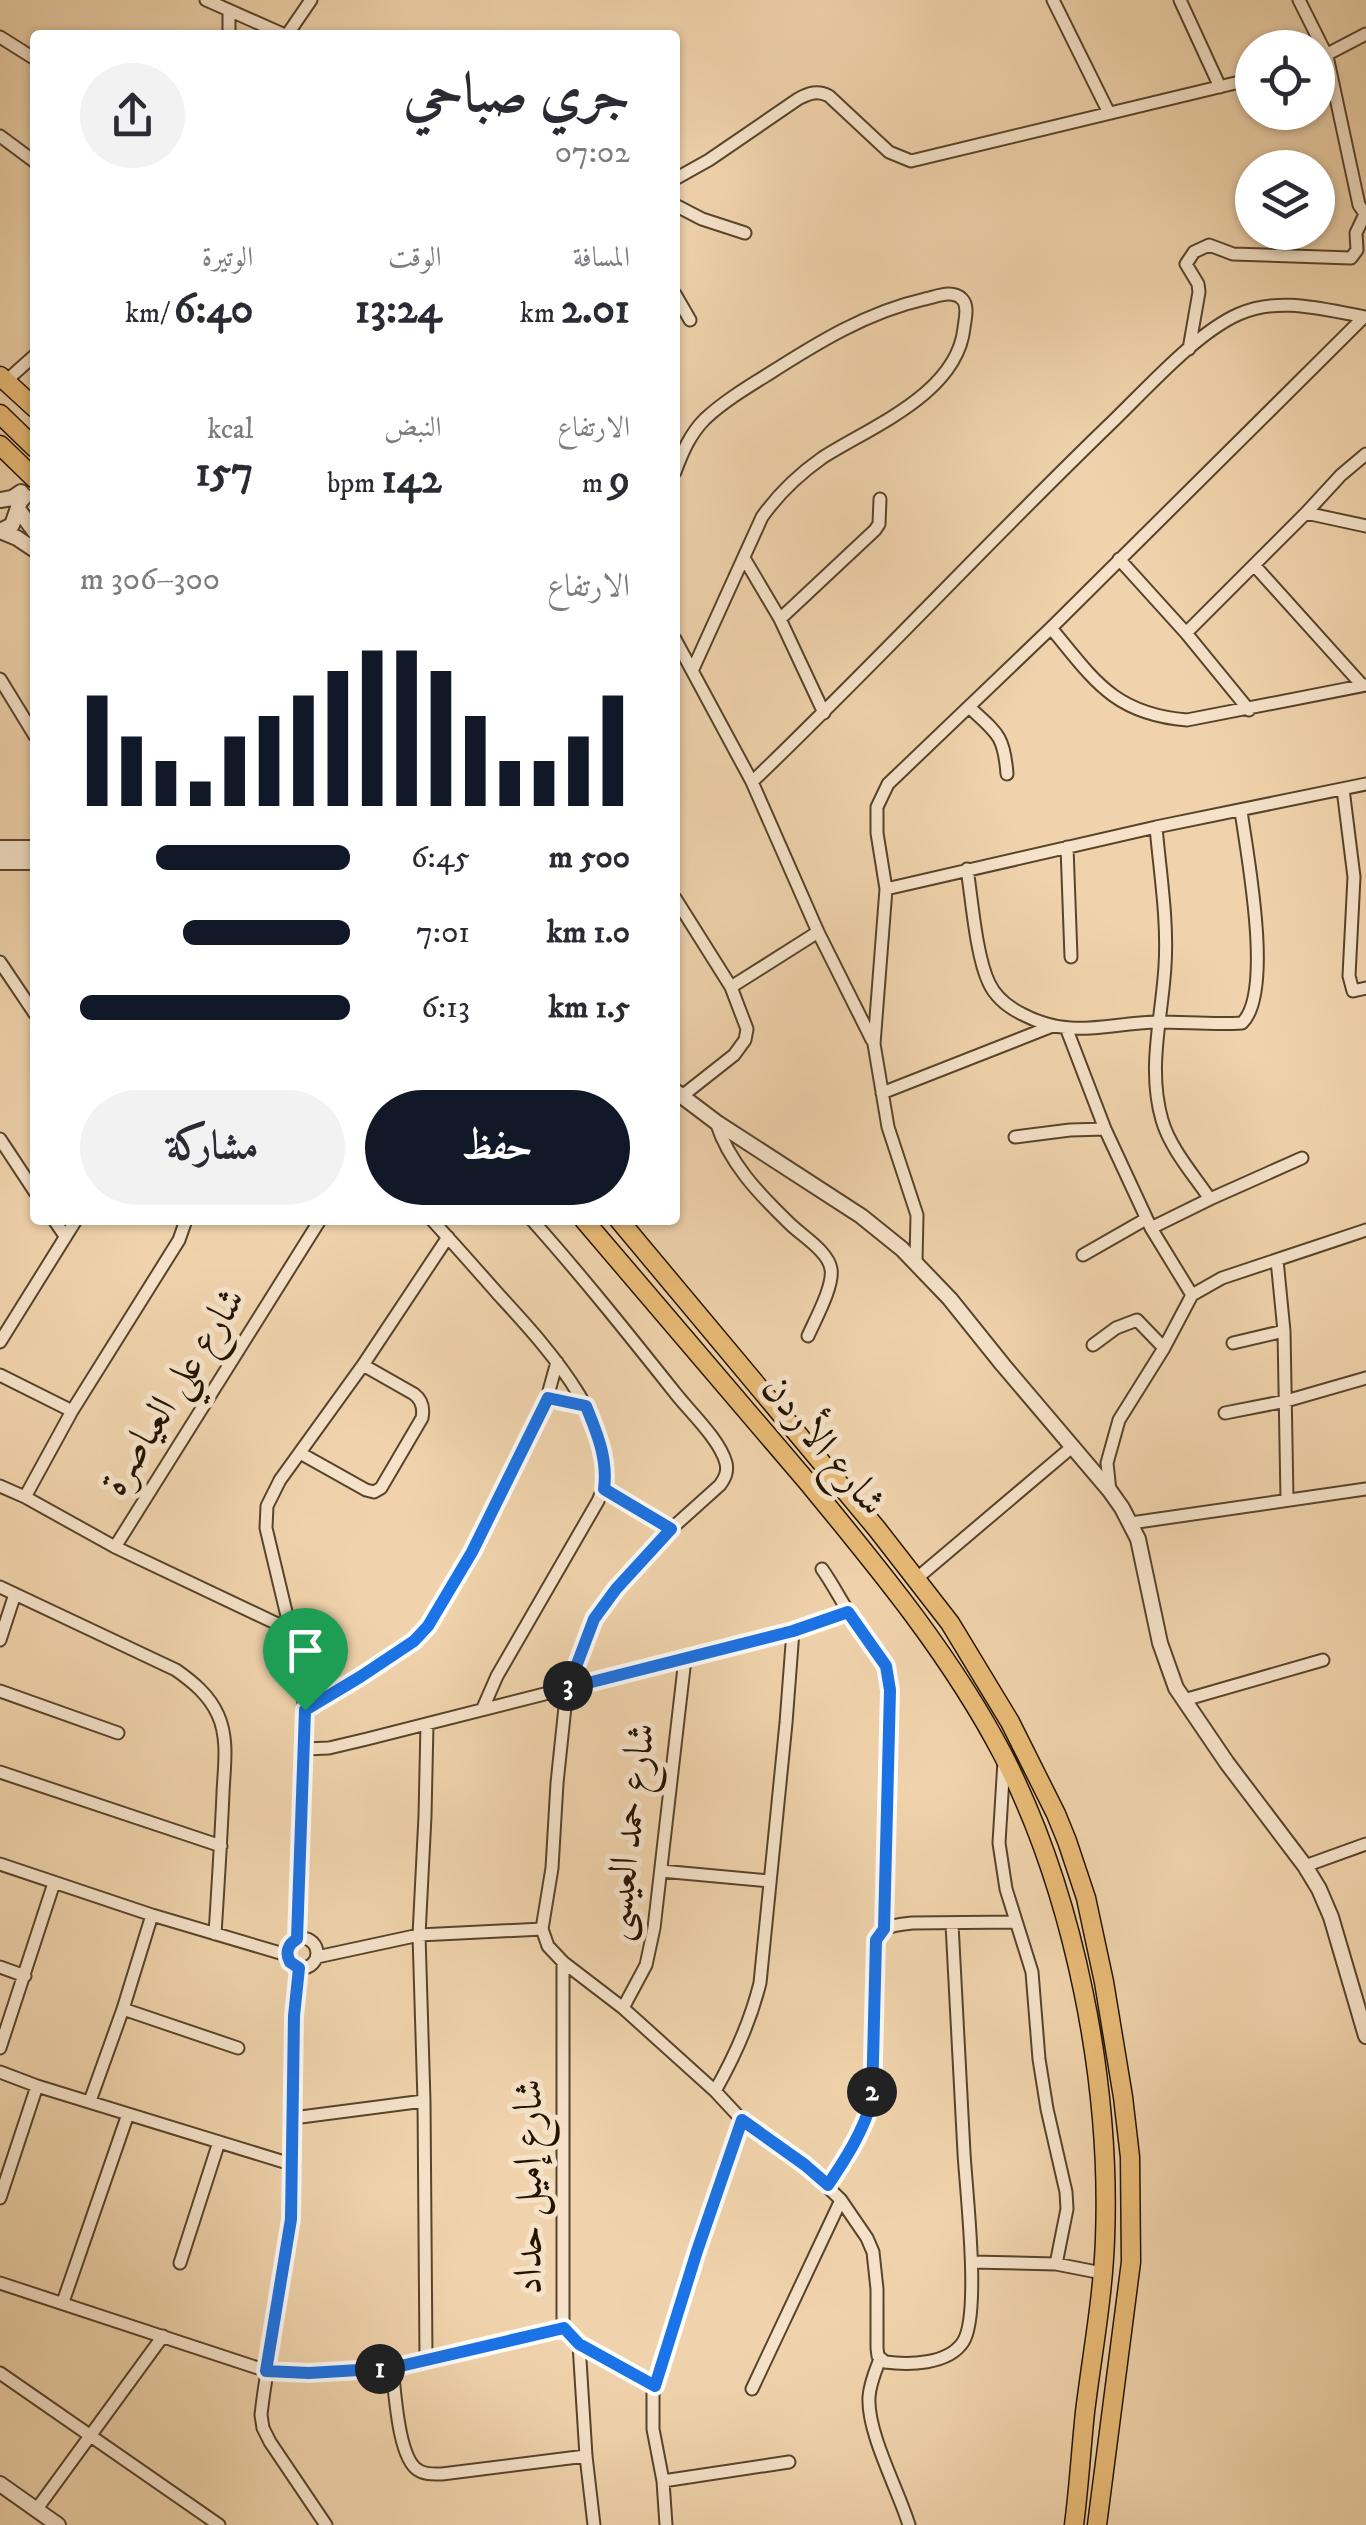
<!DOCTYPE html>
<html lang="ar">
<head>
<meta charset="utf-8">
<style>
  :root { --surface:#fff; --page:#f2f2f3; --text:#2b2b33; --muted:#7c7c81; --accent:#111827 }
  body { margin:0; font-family:"IM FELL DW Pica",Amiri,serif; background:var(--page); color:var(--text); direction:rtl; height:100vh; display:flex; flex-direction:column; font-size:38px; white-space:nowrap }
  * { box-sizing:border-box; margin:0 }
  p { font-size:32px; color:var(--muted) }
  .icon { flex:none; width:55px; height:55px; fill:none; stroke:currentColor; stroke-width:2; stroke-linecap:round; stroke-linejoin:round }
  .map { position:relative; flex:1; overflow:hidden; direction:ltr }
  .panel { position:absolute; left:30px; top:30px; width:650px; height:1195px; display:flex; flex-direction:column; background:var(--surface); border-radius:10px; box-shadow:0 2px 8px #0004; direction:rtl }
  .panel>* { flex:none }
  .controls { position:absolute; left:1235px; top:30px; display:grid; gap:20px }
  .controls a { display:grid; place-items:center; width:100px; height:100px; border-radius:50%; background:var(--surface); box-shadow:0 2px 8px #0004; font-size:50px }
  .pin { position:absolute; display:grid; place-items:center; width:85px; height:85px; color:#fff; margin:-102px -42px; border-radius:50% 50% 50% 0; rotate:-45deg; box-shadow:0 0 10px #0007 }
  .pin .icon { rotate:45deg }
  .km { position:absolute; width:50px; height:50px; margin:-25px; border-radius:50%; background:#222; color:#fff; font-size:28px; line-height:50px; text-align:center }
  .round { display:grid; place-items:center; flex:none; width:105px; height:105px; border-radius:52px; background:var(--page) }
  .head { display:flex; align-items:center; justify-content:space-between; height:170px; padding:0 50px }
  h1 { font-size:55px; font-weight:800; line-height:75px }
  .stats { display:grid; grid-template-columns:repeat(3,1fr); gap:15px; height:170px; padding:10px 50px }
  .stats div { display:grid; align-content:center }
  .stats b { font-size:42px; font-weight:800 }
  .stats small { font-size:28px; font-weight:400 }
  .stats p { font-size:28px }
  .chart { height:280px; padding:20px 50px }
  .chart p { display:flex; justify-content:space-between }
  .chart svg { width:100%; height:180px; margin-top:10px; stroke:var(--accent); stroke-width:6 }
  .primary-button { display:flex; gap:20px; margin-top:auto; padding:20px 50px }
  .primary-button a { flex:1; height:115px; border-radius:60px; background:var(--accent); color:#fff; font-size:40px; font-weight:800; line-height:115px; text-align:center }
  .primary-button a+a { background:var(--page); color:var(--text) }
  ul { padding:0 50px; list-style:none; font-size:32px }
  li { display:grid; grid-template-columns:160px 120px 1fr; align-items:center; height:75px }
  li i { height:25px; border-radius:12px; background:var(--accent) }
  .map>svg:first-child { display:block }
</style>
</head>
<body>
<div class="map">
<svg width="1366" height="2525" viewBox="0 0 1366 2525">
  <rect width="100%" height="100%" fill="#f0d3ac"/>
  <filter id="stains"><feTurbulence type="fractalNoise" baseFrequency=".002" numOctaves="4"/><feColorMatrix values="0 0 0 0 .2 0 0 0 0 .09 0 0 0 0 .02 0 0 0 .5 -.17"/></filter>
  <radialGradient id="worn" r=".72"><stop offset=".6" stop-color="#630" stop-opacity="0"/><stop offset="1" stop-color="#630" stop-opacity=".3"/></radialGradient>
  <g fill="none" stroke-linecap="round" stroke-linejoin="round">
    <defs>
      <path id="minor" d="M206,0L285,35
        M1053,0L1109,113
        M1180,0L1220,87
        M1299,0L1327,56L1359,205L1366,215
        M229,35V12
        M287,35L311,0
        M0,37L35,59
        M1318,59L1366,34
        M0,136L35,162
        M675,179L709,160L798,99C809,93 818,90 829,96L889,152L911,161L1252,79
        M675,205L702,219L745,233
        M675,294L690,320
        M1189,349L1199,292L1198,284L1186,264L1194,252L1209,245L1233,254L1351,258L1357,250L1356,233L1365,214
        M6,381L35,355
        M675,472C682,453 690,434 705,419C723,402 746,388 767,375C817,343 867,312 925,299C936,297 952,289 962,299C969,306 965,319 964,328C957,394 870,427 822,458C798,475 779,493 762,517L693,669
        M1306,513L1366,526
        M744,558L780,619L824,713
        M1119,559L1186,633L1249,710
        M1254,565L1362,685
        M780,619L875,530L879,524L880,499
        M1051,628C1094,680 1114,714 1187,720L1366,685
        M1186,633L1306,513L1341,475L1366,454
        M675,639L752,782L818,932L872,1040
        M0,679L35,736
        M969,707C997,733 1004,735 1007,774
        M752,782C873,666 987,543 1107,427C1143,393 1195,333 1239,314C1280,296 1324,310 1366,317
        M1343,789L1354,877L1349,976L1353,991L1366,988
        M1156,827C1160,873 1168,920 1165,966C1162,1018 1147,1068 1162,1120C1170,1148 1193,1174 1210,1199
        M1067,847L1071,957
        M967,869C972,900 976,956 989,983C996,998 1008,1007 1022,1014C1071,1040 1106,1023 1158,1022C1186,1022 1214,1025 1242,1023C1274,993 1247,854 1241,811
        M886,889L1156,827L1366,784
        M675,898L731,987L747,1029L745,1040L734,1055L682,1096
        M0,962L35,1014
        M731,987L818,932
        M1067,1030L1105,1129L1151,1228L1192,1295
        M882,1093L1050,1027
        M716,1122C729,1163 759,1194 789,1223C802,1236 828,1251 831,1269C834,1286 815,1320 808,1336
        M1015,1137L1070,1130L1105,1129
        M0,1139L35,1192
        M54,1220L65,1236
        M432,1220C455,1245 477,1270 499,1295C541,1341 630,1434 598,1501L497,1676L483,1708
        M532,1220C582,1276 629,1335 676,1394C691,1413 720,1440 726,1463C728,1472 725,1478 720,1485L671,1529L616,1589L594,1619L581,1648L567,1688L557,1783L552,1868L542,1929L548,1946L563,1962L623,2008L715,2091L742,2120L805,2165L841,2200L867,2238L873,2252L877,2289V2348L878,2356L885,2362C908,2365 948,2365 963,2342C981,2315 966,2190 964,2153C960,2076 956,2000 952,1924
        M1151,1228L1210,1199L1302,1158
        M1083,1255L1146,1219
        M1277,1260L1284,1331L1287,1499
        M916,1262L917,1215L888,1127L874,1044L886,889L877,833V807L888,784L1051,628L1364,317
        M0,1342L76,1220
        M1233,1343L1284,1331
        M1093,1345L1116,1328L1137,1320L1164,1348
        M0,1375L72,1411
        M547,1398L586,1406
        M1225,1413L1286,1401L1366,1378
        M300,1453L366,1490L374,1492L381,1488L422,1418C424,1408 422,1400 414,1394L363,1365
        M0,1486L25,1497L115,1547L290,1630
        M604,1489L671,1529
        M1110,1491L1107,1463L1119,1420L1164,1348L1192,1295L1222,1278L1366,1230
        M25,1497L72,1411L179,1240L186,1220
        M1131,1523L1366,1489
        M115,1547L320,1220
        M822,1569C832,1583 839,1597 848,1611C866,1643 885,1651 890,1690L884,1929
        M916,1579L1072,1447
        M0,1587L176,1670C193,1682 209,1695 218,1715C229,1739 224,1768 223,1793C221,1840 218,1887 215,1934
        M0,1640L15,1594
        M0,1691L118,1733
        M1184,1700L1323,1660
        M305,1710L393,1655L414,1641L428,1626L471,1552L519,1459L547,1398L557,1362
        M305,1749L329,1748L367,1739L793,1631L848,1612
        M1004,1761L999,1843L1006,1889L1032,1972L1039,2059L1047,2109L1066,2192L1067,2209L1056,2264
        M0,1772L221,1846
        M0,1864L152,1915L287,1955
        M1305,1866L1366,1844
        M661,1871L770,1881
        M287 1953a15 15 0 1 1 30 0a15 15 0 1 1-30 0Z
        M297,1939L305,1710L298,1662L266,1528L267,1506L280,1480L363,1365L448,1237
        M317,1957L419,1935L542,1929
        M563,1962V2328L579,2344L586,2456L594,2525
        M0,1967L25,1976
        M299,1968C291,2051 297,2133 291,2216C286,2283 268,2349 261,2415L263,2428L270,2442L326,2525
        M623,2008L646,1965L654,1928L685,1659
        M123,2009L238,2048
        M0,2048L54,1883
        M0,2072L37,2086L294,2165
        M715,2091C735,2056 750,2023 760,1983L786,1723L793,1631
        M90,2101L123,2009L152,1915
        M293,2118L424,2101
        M827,2185L861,2132L871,2100L876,1939C885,1925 896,1925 912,1923L1016,1922
        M0,2198L37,2086
        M972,2262L1056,2264L1102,2273
        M180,2263L219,2142
        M0,2283L267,2371L309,2373L392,2368L563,2328
        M63,2302L128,2114
        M579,2344L655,2386
        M426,2359L424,2101L419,1935L425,1816L427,1724
        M880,2359C875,2372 870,2383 869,2397C867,2433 898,2489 909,2525
        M392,2368C395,2391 398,2458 418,2470C425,2475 434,2474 442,2474L586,2456
        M0,2373L219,2525
        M752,2389L841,2200
        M663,2481L789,2462
        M36,2510L163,2336
        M666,2525L663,2481L653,2429V2394L697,2251L742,2120"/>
      <path id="tertiary" d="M0,500L12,498L21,492
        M18,509L35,532
        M0,531L12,525L20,502L25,496
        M0,531L17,538L35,550
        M0,848H35
        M0,862H35
        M675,1091L716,1122L861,1216L902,1249L950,1299L1003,1365L1110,1491L1122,1508L1138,1539L1160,1643L1176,1688L1227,1763L1305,1866L1319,1889L1331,1917L1366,2036
        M0,2484L58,2525"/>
      <path id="trunk" d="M0,376L35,408
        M0,414L35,448
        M0,445L35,479
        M584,1220C659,1308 735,1396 810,1485C880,1570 952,1657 1003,1755C1075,1896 1111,2082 1105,2239C1103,2297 1092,2355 1085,2412C1081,2450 1079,2487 1074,2525
        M619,1220L877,1529L950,1623L1010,1722L1056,1814L1067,1841L1086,1898L1104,1982L1123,2097L1130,2157L1131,2262L1097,2525"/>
    </defs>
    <!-- minor casing -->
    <use href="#minor" stroke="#57442b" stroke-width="15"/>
    <!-- tertiary casing -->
    <use href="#tertiary" stroke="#57442b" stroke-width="18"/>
    <!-- trunk casing -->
    <use href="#trunk" stroke="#241400" stroke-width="21"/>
    <!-- minor -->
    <use href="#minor" stroke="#f5e2c9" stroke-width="11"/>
    <!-- tertiary -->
    <use href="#tertiary" stroke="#f5e2c9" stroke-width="14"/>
    <!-- trunk -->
    <use href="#trunk" stroke="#e8ba76" stroke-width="18"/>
  </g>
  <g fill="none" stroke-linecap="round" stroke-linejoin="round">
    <defs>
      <path id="route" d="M548,1398L586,1406C597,1433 608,1459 604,1489L671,1529L616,1589L594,1619L568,1688L793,1631L848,1612L886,1666L890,1690L884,1929L876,1940L872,2100C863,2132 846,2158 828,2185L805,2165L742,2120L697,2251L655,2386L579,2344L564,2328L392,2368L309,2373L266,2371L291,2219L294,2016L299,1968L290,1962C285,1953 288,1944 297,1939L305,1710L360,1677L414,1641L428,1626L472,1552Z"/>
    </defs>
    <!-- route casing -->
    <use href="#route" stroke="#fff" stroke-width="20"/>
    <!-- route -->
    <use href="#route" stroke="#1a73e8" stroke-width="12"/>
  </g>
  <g text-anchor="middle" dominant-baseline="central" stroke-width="10" stroke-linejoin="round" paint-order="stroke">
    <!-- street labels -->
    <g font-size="40" fill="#241400" stroke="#f5e2c9">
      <text transform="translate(174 1392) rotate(-58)">شارع علي العياصرة</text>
      <text transform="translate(823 1446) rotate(50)">شارع الأردن</text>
      <text transform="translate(630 1832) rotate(-83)">شارع حمد العيسى</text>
      <text transform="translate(530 2187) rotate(-90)">شارع إميل حداد</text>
    </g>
  </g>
  <rect width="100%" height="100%" filter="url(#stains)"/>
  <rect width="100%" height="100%" fill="url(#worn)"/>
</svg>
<div class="controls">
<a><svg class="icon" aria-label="locate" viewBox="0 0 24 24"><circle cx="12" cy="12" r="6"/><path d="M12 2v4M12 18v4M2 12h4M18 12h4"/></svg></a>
<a><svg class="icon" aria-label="layers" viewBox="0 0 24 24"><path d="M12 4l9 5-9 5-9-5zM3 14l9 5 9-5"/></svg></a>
</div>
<div class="pin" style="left:305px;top:1710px;background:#1e9e55"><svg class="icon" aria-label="arrive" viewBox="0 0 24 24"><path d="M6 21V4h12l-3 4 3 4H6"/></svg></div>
<b class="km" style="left:380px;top:2369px">1</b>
<b class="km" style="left:872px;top:2092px">2</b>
<b class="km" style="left:568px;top:1686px">3</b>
<section class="panel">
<div class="head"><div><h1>جري صباحي</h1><p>07:02</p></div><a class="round"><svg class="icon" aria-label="share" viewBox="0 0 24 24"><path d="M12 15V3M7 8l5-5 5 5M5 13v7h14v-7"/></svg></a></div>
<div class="stats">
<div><p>المسافة</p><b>2.01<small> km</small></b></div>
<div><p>الوقت</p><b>13:24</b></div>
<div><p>الوتيرة</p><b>6:40<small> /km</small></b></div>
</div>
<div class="stats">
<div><p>الارتفاع</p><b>9<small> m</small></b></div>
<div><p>النبض</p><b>142<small> bpm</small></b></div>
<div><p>kcal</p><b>157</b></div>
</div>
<div class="chart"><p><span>الارتفاع</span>300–306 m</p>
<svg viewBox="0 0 160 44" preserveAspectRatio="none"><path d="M5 44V17M15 44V27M25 44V33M35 44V38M45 44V27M55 44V22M65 44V17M75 44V11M85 44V6M95 44V6M105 44V11M115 44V22M125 44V33M135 44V33M145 44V27M155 44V17"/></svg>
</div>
<ul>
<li><b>500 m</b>6:45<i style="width:72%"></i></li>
<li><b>1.0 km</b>7:01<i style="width:62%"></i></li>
<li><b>1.5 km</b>6:13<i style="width:100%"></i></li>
</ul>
<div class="primary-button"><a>حفظ</a><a>مشاركة</a></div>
</section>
</div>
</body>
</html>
